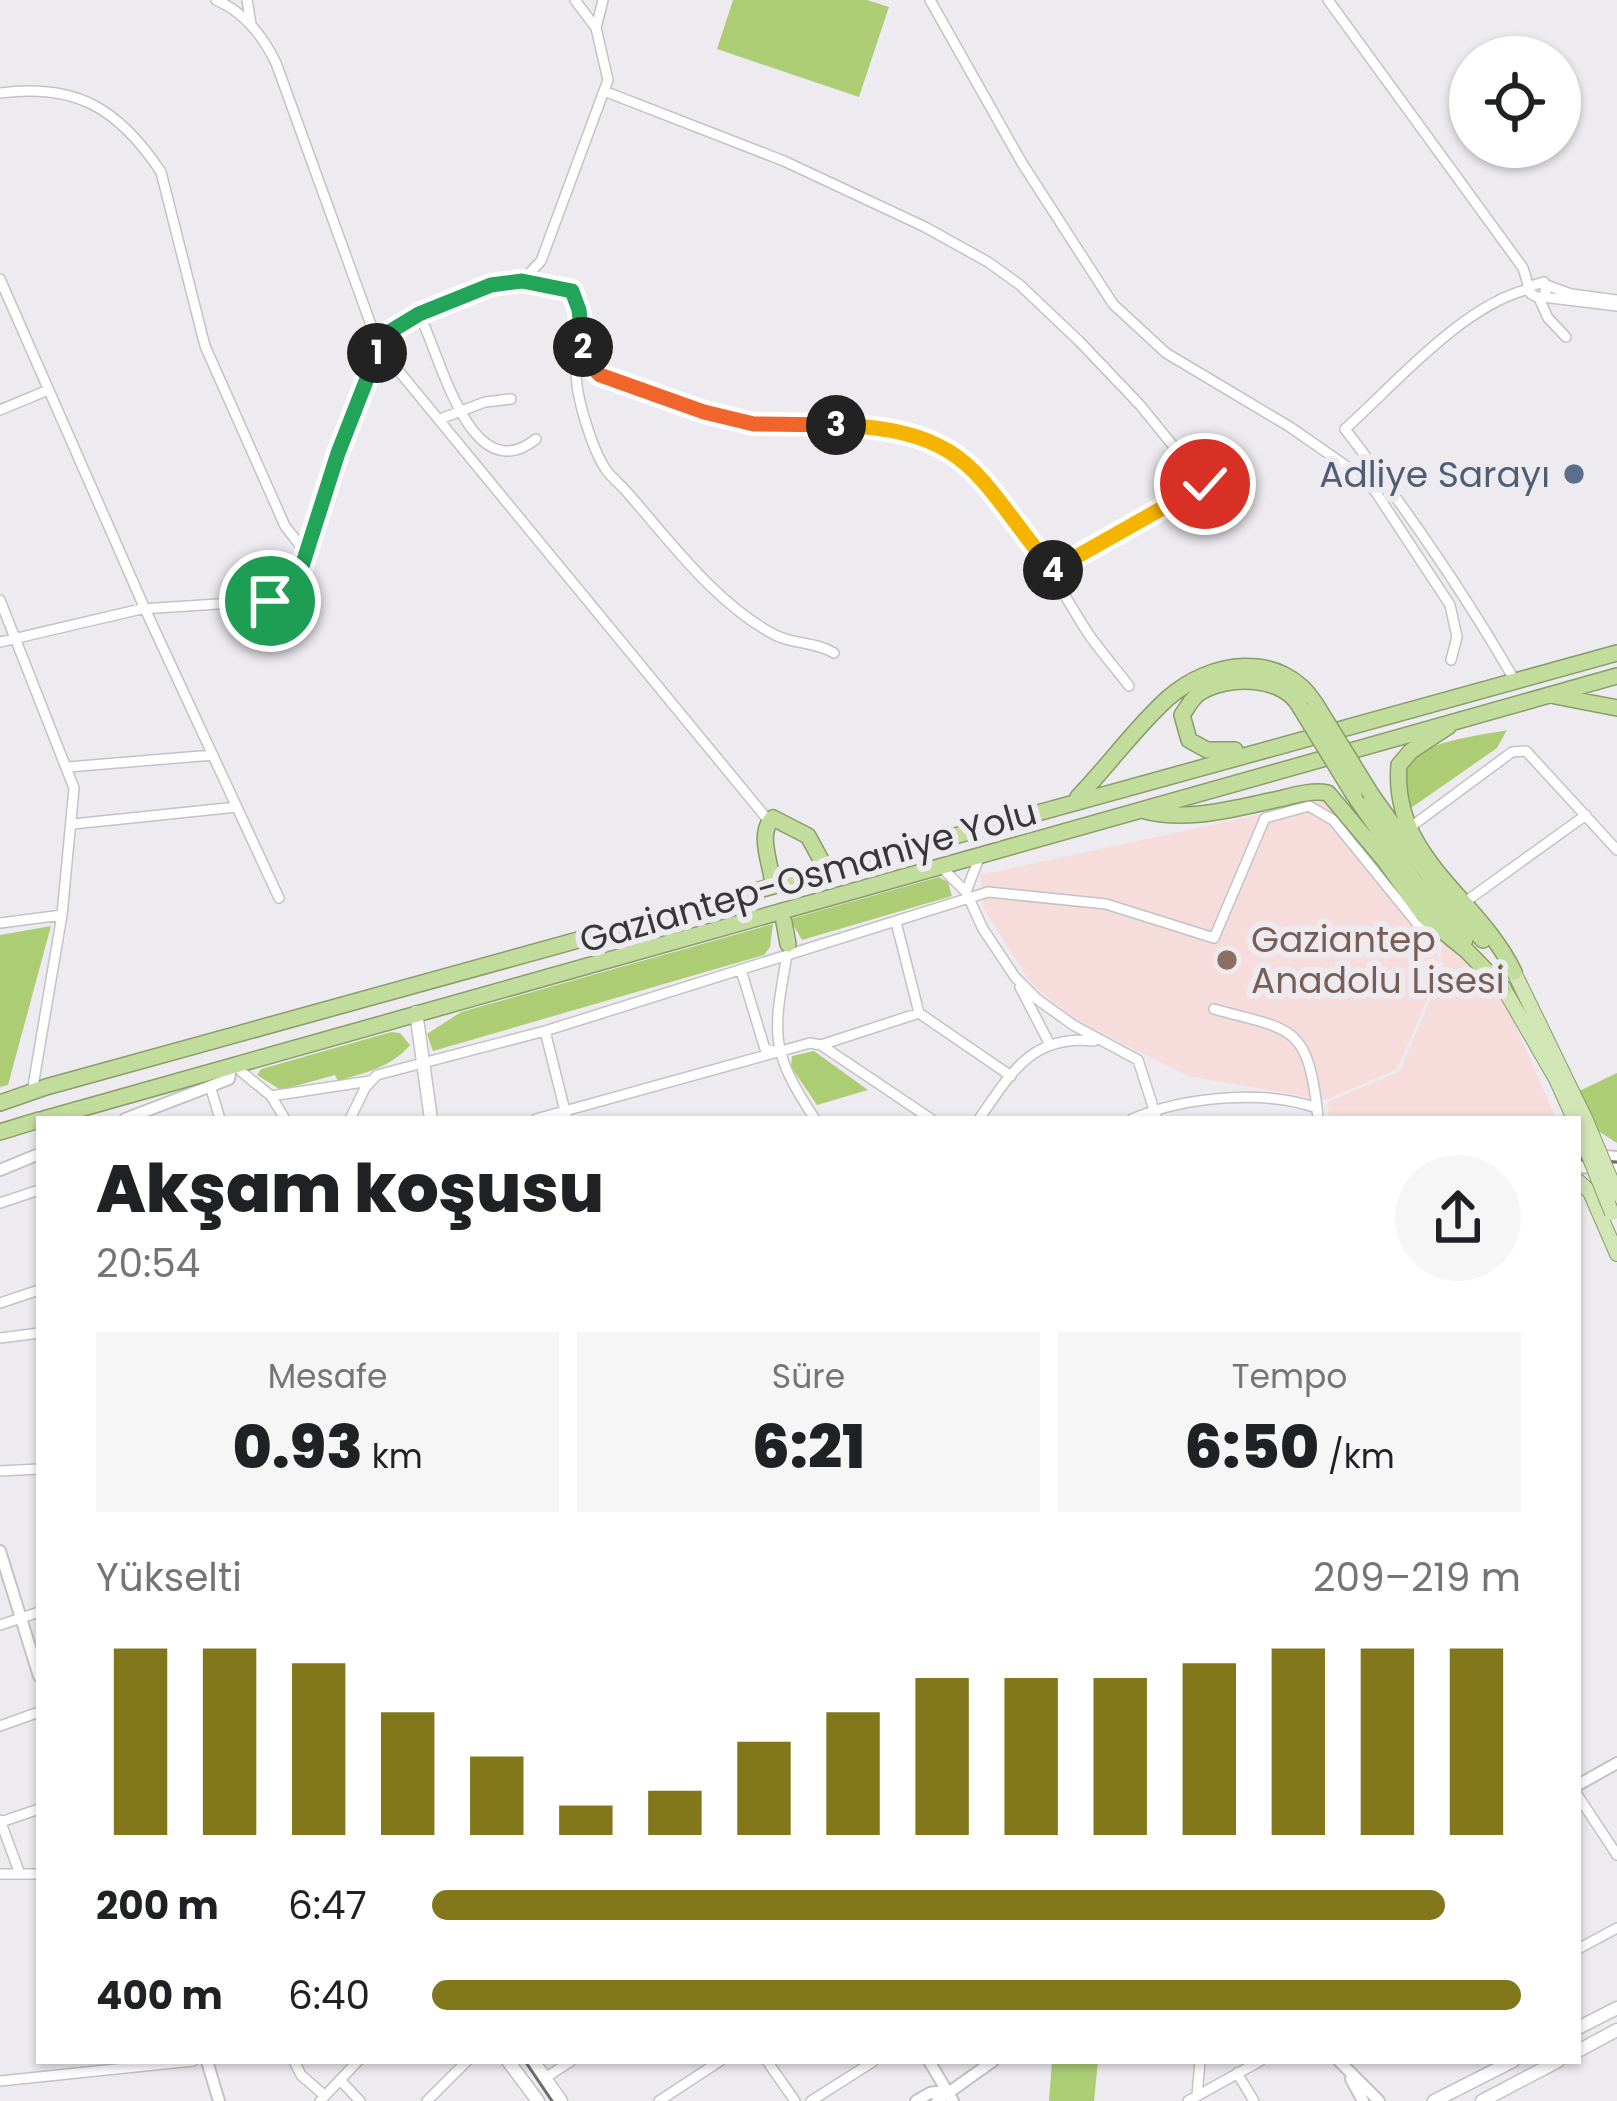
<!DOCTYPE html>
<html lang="tr">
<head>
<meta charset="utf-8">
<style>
  :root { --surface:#fff; --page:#f6f6f6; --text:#202124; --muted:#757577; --accent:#82771b }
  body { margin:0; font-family:Poppins,sans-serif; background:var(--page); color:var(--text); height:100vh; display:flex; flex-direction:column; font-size:45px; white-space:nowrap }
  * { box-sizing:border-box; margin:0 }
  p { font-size:39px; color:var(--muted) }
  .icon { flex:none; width:66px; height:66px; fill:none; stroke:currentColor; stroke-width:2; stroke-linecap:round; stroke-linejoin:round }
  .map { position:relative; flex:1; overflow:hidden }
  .details { position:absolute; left:36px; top:1116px; width:1545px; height:948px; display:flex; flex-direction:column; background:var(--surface); border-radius:0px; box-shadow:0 3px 9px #0004 }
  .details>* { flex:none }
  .controls { position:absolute; left:1449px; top:36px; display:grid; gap:24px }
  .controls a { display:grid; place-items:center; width:132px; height:132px; border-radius:50%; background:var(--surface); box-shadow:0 3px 9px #0004; font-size:60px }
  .pin { position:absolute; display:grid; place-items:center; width:102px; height:102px; color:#fff; margin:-51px; border:6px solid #fff; border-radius:50%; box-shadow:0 3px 12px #0007 }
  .km { position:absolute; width:60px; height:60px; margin:-30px; border-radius:50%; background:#222; color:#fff; font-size:33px; line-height:60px; text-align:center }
  .round { display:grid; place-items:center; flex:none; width:126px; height:126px; border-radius:63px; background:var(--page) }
  .overview { display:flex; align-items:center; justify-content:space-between; height:204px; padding:0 60px }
  h1 { font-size:66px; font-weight:800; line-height:90px }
  .metrics { display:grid; grid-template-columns:repeat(3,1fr); gap:18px; height:204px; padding:12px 60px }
  .metrics div { display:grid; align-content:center; border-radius:0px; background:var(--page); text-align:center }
  .metrics b { font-size:60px; font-weight:800 }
  .metrics small { font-size:33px; font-weight:400 }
  .metrics p { font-size:33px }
  .chart { height:336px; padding:24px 60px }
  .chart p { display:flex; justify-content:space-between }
  .chart svg { width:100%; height:216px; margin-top:12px; stroke:var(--accent); stroke-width:6 }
  ul { padding:0 60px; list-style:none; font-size:39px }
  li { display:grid; grid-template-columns:192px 144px 1fr; align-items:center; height:90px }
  li i { height:30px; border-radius:15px; background:var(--accent) }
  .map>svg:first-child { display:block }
</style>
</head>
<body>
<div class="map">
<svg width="1617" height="2101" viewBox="0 0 1617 2101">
  <rect width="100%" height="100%" fill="#eeebf0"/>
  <!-- education -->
  <path fill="#f6dcda" d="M1326,800L1443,935L1437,950L1440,970L1397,1069L1325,1100L1188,1076L1074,1019L1030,982L984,909L980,875Z
    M1445,938L1502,994L1556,1119H1329L1328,1102L1400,1071L1443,970L1441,950Z"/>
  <!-- green -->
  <path fill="#adcd75" d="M733,0H867L889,7L859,97L717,49Z
    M1507,730L1497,748L1411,808C1409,799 1404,789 1403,780C1400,742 1480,736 1507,730Z
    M939,877L948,882L952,896L802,940L790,919Z
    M773,924L770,947L764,955L433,1051L427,1034L461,1012Z
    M51,926L8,1085L0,1087V935Z
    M391,1032L400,1033L410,1045C392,1067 364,1073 338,1081L335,1075L281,1090L257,1075L261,1069Z
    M814,1051L868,1090L817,1105L791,1067L792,1056Z
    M1617,1073V1143L1592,1127L1579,1091Z
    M1052,2061H1098L1094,2101H1049Z"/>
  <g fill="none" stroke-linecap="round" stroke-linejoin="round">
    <defs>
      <path id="minor" d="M216,0C244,12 263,36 276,63L379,347L768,820
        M247,0L251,24
        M575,0L596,28
        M930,0L1022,163L1113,304L1166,353L1290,427L1349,468L1375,491L1450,605L1457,637L1451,660
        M1328,0L1523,268L1531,294L1539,298L1546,294L1544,282L1531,286
        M604,91L784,161L925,227L988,262L1020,285L1080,342L1140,405L1205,485L1052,571
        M0,93C77,83 119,109 161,172L205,346L285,526L299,544L306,546
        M0,279L145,609L279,898
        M522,281L541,261L608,80L596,28L603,0
        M1546,285L1571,294L1617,300
        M1543,297L1617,306
        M1539,298L1548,318L1566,337
        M419,314C441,356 470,492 536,439
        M586,361L577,365C572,388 593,452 607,471C612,478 620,484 626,491C670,541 714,602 773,634C793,645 814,641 834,653
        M0,410L48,390
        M440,419L485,402L511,399
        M0,600L74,788L62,915L32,1092
        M0,642L141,609L279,600L297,582L338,453L386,334L419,314L491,285L522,281L572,291C581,313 575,342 587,362C598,380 625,385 643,391C680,404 718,420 757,424C819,430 900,412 954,452C1013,495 1046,567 1084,627C1097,648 1114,666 1129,686
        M1515,681C1464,592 1407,510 1345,429C1395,384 1465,303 1530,289
        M68,767L213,755
        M73,824L237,807
        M1408,829L1512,752L1526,751L1617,850
        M939,865L966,892L983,929L1015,977L1037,999L1073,1025L1138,1060L1157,1119
        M966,892L979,858
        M1465,902L1586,815
        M896,922L919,1013
        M0,923L62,915
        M787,955C773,1034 769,1050 815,1119
        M741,970L765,1049L774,1051
        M1020,987L1049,1043
        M1214,1009C1289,1030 1307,1023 1317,1108
        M545,1031L567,1119
        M821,1045L919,1013L1011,1076
        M232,1064L271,1096L370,1081
        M211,1089L220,1119
        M271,1096L285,1119
        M350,1119L365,1088L377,1075L545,1031L988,892L1106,904L1214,938L1265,818L1309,806L1333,820L1429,938
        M536,1119L810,1043L821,1045L931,1119
        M979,1119C1011,1073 1032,1034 1094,1041
        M1132,1119C1183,1097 1264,1089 1317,1108L1318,1119
        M0,1203L39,1190
        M0,1303L39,1290
        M0,1338L39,1333
        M0,1471L39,1469
        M0,1625L39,1612
        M0,1726L39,1712
        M1578,1796L1617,1855
        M0,1820L20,1874
        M1,1822L39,1809
        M0,1874H39
        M1578,1949L1617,1928
        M294,2061L301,2075L325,2096
        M767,2061L795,2101
        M1237,2073L1254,2101
        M545,2078L571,2061
        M340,2080L360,2101
        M0,2081L193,2061
        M1197,2095L1200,2061
        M320,2101L358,2061
        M427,2101L467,2061
        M659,2101L720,2061
        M811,2101L874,2061
        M1188,2101L1260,2061"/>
      <path id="tertiary" d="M125,1119L229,1079L232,1064
        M1578,1154L1617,1157
        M1578,1167L1617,1169
        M0,1170L39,1154
        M0,1551L39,1676
        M1578,1785L1617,1763
        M207,2061L219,2101
        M929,2061L953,2101
        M1339,2061L1379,2101
        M1351,2079L1363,2101
        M916,2101L930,2093L947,2090
        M937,2101L993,2061"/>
      <path id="secondary" d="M416,1012L431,1119
        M1578,2028L1617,2008
        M1578,2051L1617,2030
        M508,2061L538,2101
        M533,2061L561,2101
        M1434,2101L1513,2061
        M1482,2101L1558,2061"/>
      <path id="primary" d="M1514,972L1585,1118
        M1504,989L1556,1079L1574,1119
        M1578,1181L1590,1192L1617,1254"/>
      <path id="trunk" d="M1555,696L1617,708
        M1449,726L1411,751L1399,765C1391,858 1478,897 1514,972
        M1235,750H1207L1189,740L1182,715C1188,707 1192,697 1201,692C1228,675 1284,676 1300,707
        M1371,794L1437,887L1483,940
        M1354,795L1417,885L1465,940
        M1078,797C1108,766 1135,728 1167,699C1210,660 1281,650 1315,703
        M1142,810C1186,823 1236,808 1279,799C1295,795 1312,790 1328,793L1385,861L1424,916L1467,951L1504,989
        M772,878C769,859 758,832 773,818L808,836L827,871
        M784,922L788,944
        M0,1103L46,1087L1617,653
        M44,1119L1617,676
        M0,1132L39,1120"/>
    </defs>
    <!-- minor casing -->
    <use href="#minor" stroke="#c4c2c6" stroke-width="12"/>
    <!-- tertiary casing -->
    <use href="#tertiary" stroke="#c4c2c6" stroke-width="14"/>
    <!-- secondary casing -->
    <use href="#secondary" stroke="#c4c2c6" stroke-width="15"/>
    <!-- primary casing -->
    <use href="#primary" stroke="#889d69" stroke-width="16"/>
    <!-- trunk casing -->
    <use href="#trunk" stroke="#889d69" stroke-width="18"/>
    <!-- minor -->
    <use href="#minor" stroke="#fff" stroke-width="9"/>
    <!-- tertiary -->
    <use href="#tertiary" stroke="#fff" stroke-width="10"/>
    <!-- secondary -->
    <use href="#secondary" stroke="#fff" stroke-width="12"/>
    <!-- primary -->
    <use href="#primary" stroke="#d1e5b5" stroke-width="14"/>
    <!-- trunk -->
    <use href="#trunk" stroke="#c2dc9c" stroke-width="15"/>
    <!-- tram -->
    <path stroke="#6e6c6f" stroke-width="3" d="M1578,1159L1617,1162
      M525,2061L552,2101"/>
    <defs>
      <path id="primary-bridge" d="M1585,1118L1617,1194
        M1578,1129L1612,1213"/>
      <path id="trunk-bridge" d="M1315,703L1371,794
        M1300,707L1354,795"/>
    </defs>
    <!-- primary-bridge casing -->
    <use href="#primary-bridge" stroke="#889d69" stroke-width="16" stroke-linecap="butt"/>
    <!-- trunk-bridge casing -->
    <use href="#trunk-bridge" stroke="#889d69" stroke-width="18" stroke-linecap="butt"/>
    <!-- primary-bridge -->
    <use href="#primary-bridge" stroke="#d1e5b5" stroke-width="14"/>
    <!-- trunk-bridge -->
    <use href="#trunk-bridge" stroke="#c2dc9c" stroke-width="15"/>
  </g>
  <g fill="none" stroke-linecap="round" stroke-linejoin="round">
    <defs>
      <path id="split-1" d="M270,601L279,600L297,582L338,453L377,353"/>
      <path id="split-2" d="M377,353L386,334L419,314L491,285L522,281L572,291L579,310L583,347"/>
      <path id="split-3" d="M583,347L586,361L600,375L704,412L754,424L836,425"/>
      <path id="split-4" d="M836,425C974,430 976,479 1053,570"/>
      <path id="split-5" d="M1053,570L1205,484"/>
    </defs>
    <!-- split-1 casing -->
    <use href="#split-1" stroke="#fff" stroke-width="24"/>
    <!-- split-2 casing -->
    <use href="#split-2" stroke="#fff" stroke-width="24"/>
    <!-- split-3 casing -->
    <use href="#split-3" stroke="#fff" stroke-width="24"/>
    <!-- split-4 casing -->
    <use href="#split-4" stroke="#fff" stroke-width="24"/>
    <!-- split-5 casing -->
    <use href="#split-5" stroke="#fff" stroke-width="24"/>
    <!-- split-1 -->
    <use href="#split-1" stroke="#22a559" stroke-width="15"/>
    <!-- split-2 -->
    <use href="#split-2" stroke="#22a559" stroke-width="15"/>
    <!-- split-3 -->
    <use href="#split-3" stroke="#f0652b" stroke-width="15"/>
    <!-- split-4 -->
    <use href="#split-4" stroke="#f5b400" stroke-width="15"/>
    <!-- split-5 -->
    <use href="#split-5" stroke="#f5b400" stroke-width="15"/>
  </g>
  <!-- markers -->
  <circle fill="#5c6f8a" stroke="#eeebf0" stroke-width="4.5" cx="1574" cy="474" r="12"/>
  <circle fill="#8d6e63" stroke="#eeebf0" stroke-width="4.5" cx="1227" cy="960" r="12"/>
  <g text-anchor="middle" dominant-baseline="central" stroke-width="12" stroke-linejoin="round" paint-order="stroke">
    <!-- service labels -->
    <g font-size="36" fill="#4e5e75" stroke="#eeebf0" text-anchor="end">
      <text x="1550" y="474">Adliye Sarayı</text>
    </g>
    <!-- street labels -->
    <g font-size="36" fill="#373638" stroke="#eeebf0">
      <text transform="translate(808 876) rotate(-16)">Gaziantep-Osmaniye Yolu</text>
    </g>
    <!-- education labels -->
    <g font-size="36" fill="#785e54" stroke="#eeebf0" text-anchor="start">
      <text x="1251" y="939">Gaziantep<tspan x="1251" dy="41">Anadolu Lisesi</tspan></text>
    </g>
  </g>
</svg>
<div class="controls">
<a><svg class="icon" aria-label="locate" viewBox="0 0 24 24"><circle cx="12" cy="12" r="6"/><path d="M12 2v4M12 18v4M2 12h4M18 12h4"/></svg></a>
</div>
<div class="pin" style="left:270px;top:601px;background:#1e9e55"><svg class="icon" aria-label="arrive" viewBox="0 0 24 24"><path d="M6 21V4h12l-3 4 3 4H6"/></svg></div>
<div class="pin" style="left:1205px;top:484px;background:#d93025"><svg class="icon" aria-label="check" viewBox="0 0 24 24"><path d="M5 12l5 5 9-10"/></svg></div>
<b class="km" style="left:377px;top:353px">1</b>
<b class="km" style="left:583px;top:347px">2</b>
<b class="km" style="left:836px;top:425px">3</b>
<b class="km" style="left:1053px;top:570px">4</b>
<section class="details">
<div class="overview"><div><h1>Akşam koşusu</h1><p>20:54</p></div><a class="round"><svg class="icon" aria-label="share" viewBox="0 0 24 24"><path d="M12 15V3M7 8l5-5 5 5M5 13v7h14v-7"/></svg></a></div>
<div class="metrics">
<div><p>Mesafe</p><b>0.93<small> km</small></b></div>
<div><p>Süre</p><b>6:21</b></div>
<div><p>Tempo</p><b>6:50<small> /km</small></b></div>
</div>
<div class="chart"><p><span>Yükselti</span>209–219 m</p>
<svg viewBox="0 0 160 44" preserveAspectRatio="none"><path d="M5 44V6M15 44V6M25 44V9M35 44V19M45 44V28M55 44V38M65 44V35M75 44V25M85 44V19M95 44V12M105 44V12M115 44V12M125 44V9M135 44V6M145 44V6M155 44V6"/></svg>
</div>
<ul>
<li><b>200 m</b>6:47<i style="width:93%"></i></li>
<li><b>400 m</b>6:40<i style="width:100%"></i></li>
</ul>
</section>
</div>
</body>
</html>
